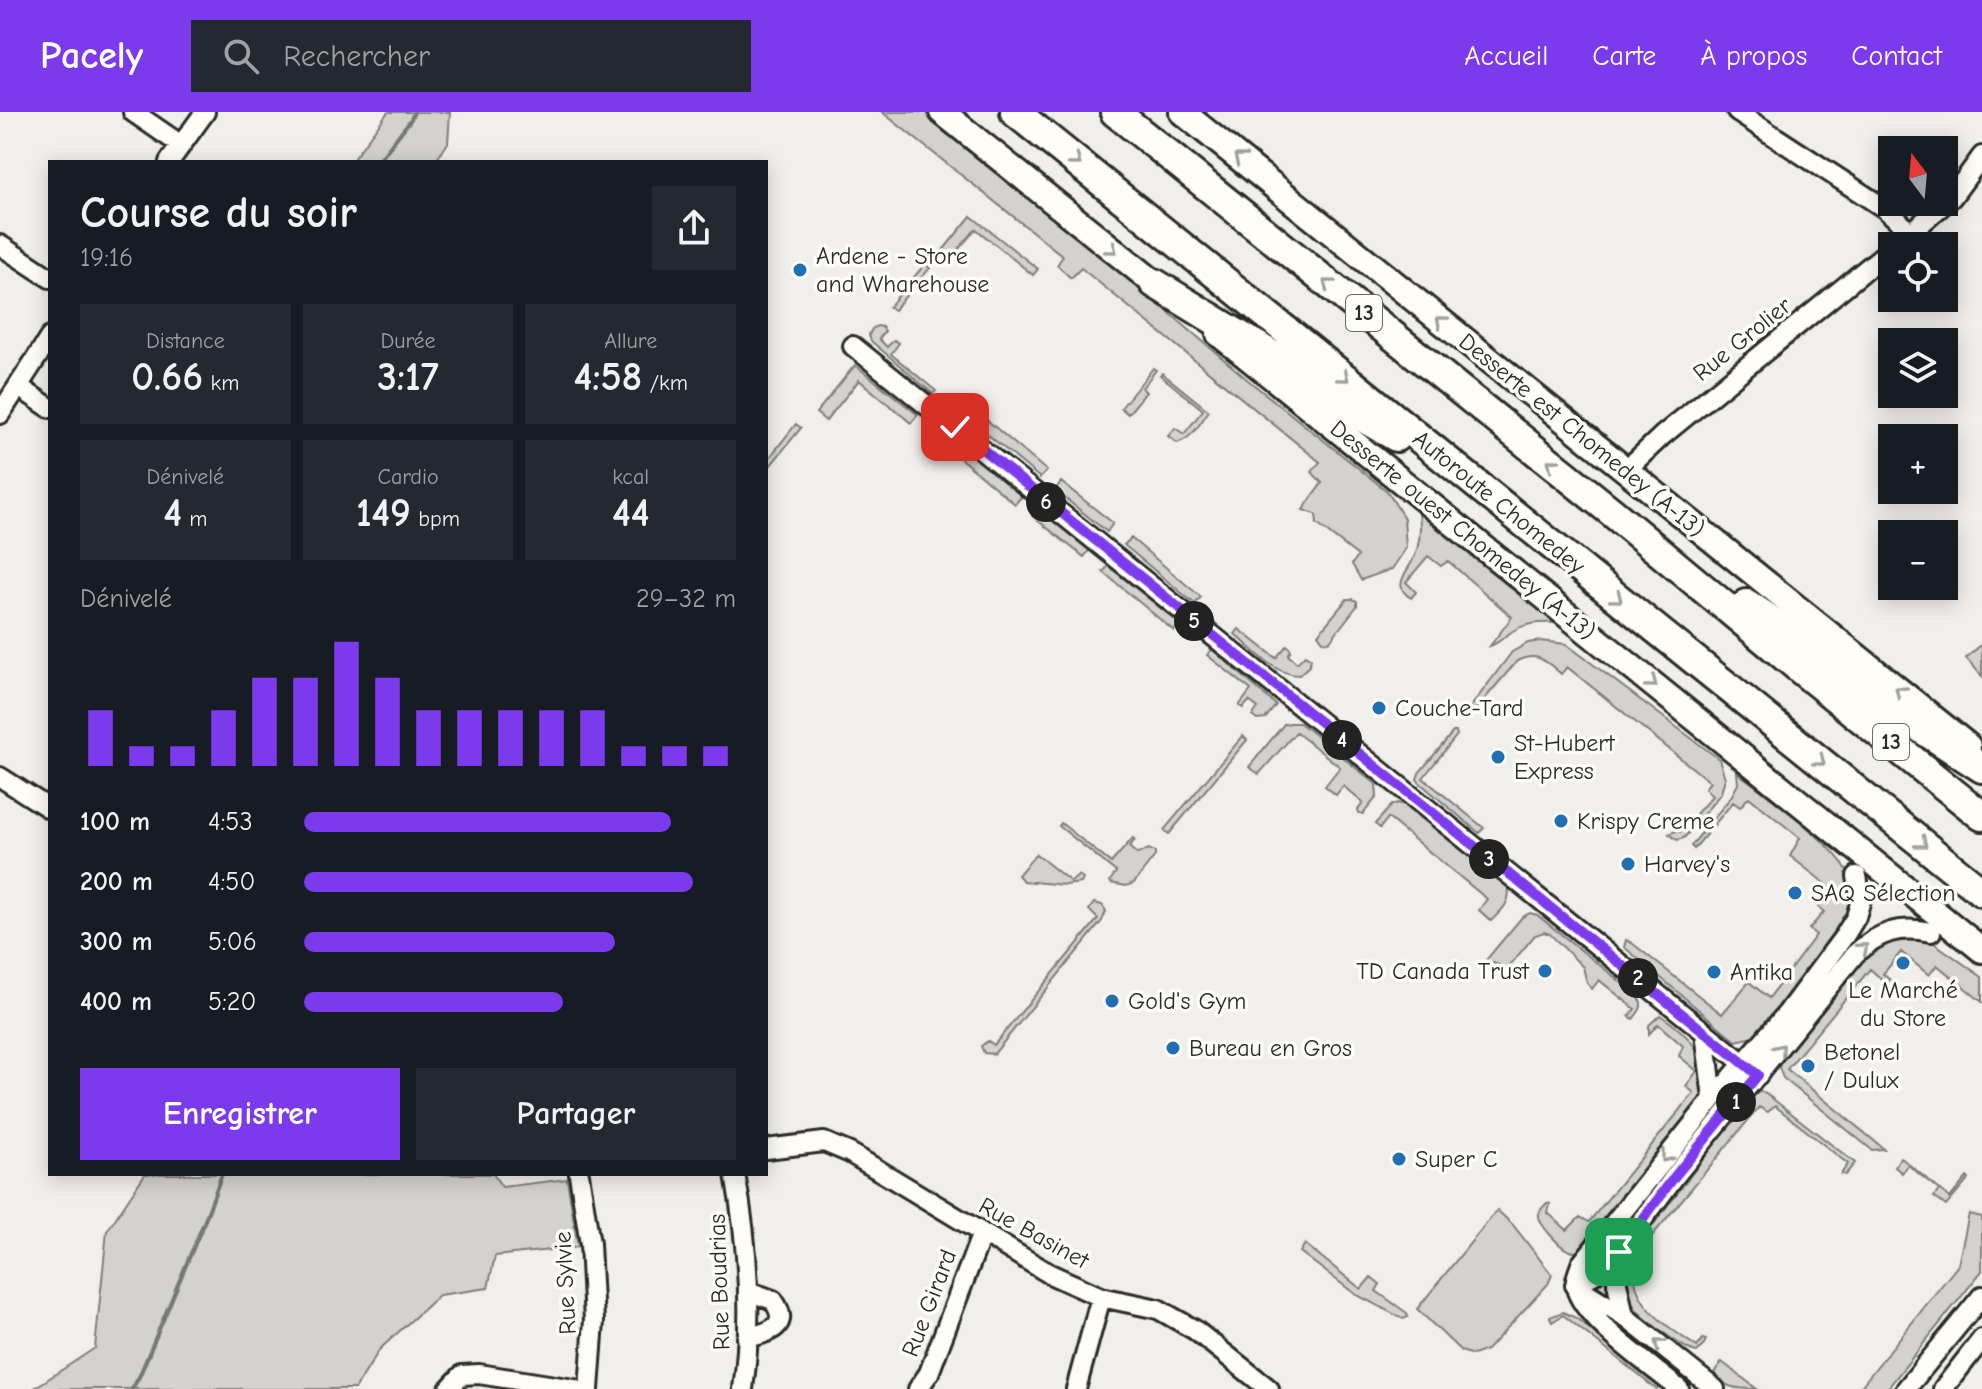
<!DOCTYPE html>
<html lang="fr">
<head>
<meta charset="utf-8">
<style>
  :root { --surface:#171b24; --page:#242831; --text:#f1f3f6; --muted:#9ea1a6; --accent:#7c3aed }
  body { margin:0; font-family:"Comic Neue",sans-serif; background:var(--page); color:var(--text); height:100vh; display:flex; flex-direction:column; font-size:30px; white-space:nowrap }
  * { box-sizing:border-box; margin:0 }
  p { font-size:26px; color:var(--muted) }
  .icon { flex:none; width:44px; height:44px; fill:none; stroke:currentColor; stroke-width:2; stroke-linecap:round; stroke-linejoin:round }
  .map { position:relative; flex:1; overflow:hidden }
  .sheet { position:absolute; left:48px; top:48px; width:720px; height:1016px; display:flex; flex-direction:column; background:var(--surface); border-radius:0px; box-shadow:0 4px 20px #0003 }
  .sheet>* { flex:none }
  .needle { width:52px; rotate:344deg }
  .tools { position:absolute; left:1878px; top:24px; display:grid; gap:16px }
  .tools a { display:grid; place-items:center; width:80px; height:80px; border-radius:0px; background:var(--surface); box-shadow:0 4px 20px #0003; font-size:40px }
  .pin { position:absolute; display:grid; place-items:center; width:68px; height:68px; color:#fff; margin:-34px; border-radius:16px; box-shadow:0 4px 12px #0006 }
  .km { position:absolute; width:40px; height:40px; margin:-20px; border-radius:50%; background:#222; color:#fff; font-size:22px; line-height:40px; text-align:center }
  .round { display:grid; place-items:center; flex:none; width:84px; height:84px; border-radius:0px; background:var(--page) }
  .summary { display:flex; align-items:center; justify-content:space-between; height:136px; padding:0 32px }
  h1 { font-size:44px; font-weight:700; line-height:60px }
  .figures { display:grid; grid-template-columns:repeat(3,1fr); gap:12px; height:136px; padding:8px 32px }
  .figures div { display:grid; align-content:center; border-radius:0px; background:var(--page); text-align:center }
  .figures b { font-size:40px; font-weight:700 }
  .figures small { font-size:22px; font-weight:400 }
  .figures p { font-size:22px }
  .chart { height:224px; padding:16px 32px }
  .chart p { display:flex; justify-content:space-between }
  .chart svg { width:100%; height:144px; margin-top:8px; stroke:var(--accent); stroke-width:6 }
  .action { display:flex; gap:16px; margin-top:auto; padding:16px 32px }
  .action a { flex:1; height:92px; border-radius:0px; background:var(--accent); color:#fff; font-size:32px; font-weight:700; line-height:92px; text-align:center }
  .action a+a { background:var(--page); color:var(--text) }
  ul { padding:0 32px; list-style:none; font-size:26px }
  li { display:grid; grid-template-columns:128px 96px 1fr; align-items:center; height:60px }
  li i { height:20px; border-radius:10px; background:var(--accent) }
  header { display:flex; align-items:center; gap:48px; box-sizing:border-box; height:112px; padding:0 40px; background:var(--accent); color:#fff }
  header strong { font-size:38px }
  nav { display:flex; gap:44px; margin-inline-start:auto; font-size:28px }
  .search { width:560px; height:72px; background:var(--page); display:flex; align-items:center; gap:20px; box-sizing:border-box; padding:0 28px; border-radius:0px; color:var(--muted); font-size:30px }
  .map>svg:first-child { display:block }
</style>
</head>
<body>
<header>
<strong>Pacely</strong>
<div class="search"><svg class="icon" aria-label="search" viewBox="0 0 24 24"><circle cx="10" cy="10" r="6"/><path d="M15 15l6 6"/></svg>Rechercher</div>
<nav><a>Accueil</a><a>Carte</a><a>À propos</a><a>Contact</a></nav>
</header>
<div class="map">
<svg width="1982" height="1277" viewBox="0 0 1982 1277">
  <rect width="100%" height="100%" fill="#f0efeb"/>
  <filter id="ink" filterUnits="userSpaceOnUse"><feTurbulence type="fractalNoise" baseFrequency=".0125" numOctaves="2"/><feDisplacementMap in="SourceGraphic" scale="16" xChannelSelector="R" yChannelSelector="G"/><feConvolveMatrix kernelMatrix="1 2 1 2 8 2 1 2 1" color-interpolation-filters="sRGB"/></filter>
  <g filter="url(#ink)">
    <!-- green -->
    <path fill="#d3d2cf" stroke="#7f7e7d" stroke-width="2" d="M388,0H450L448,31L435,50H351Z
      M882,0H927L987,45L1248,268L1387,379L1404,406L1406,436L1392,457L1361,468L1352,452L1358,444L1317,412L1316,402L1303,398L1322,371L1312,360L1320,350L1081,156L1071,166L1057,153L1063,144Z
      M971,104L1038,157L1033,163L976,117L948,149L940,142Z
      M925,152L930,156L894,198L889,195Z
      M877,214L882,215L885,219L879,227L887,235L894,228L899,231L891,242L936,279L933,282L871,229L869,223L872,217Z
      M855,253L918,303L911,311L859,268L826,309L816,301Z
      M1153,256L1156,258L1142,276L1146,280L1128,302L1121,296Z
      M1162,261L1209,299C1200,311 1192,327 1177,331L1168,324L1175,316L1184,322L1203,298L1160,263Z
      M976,299L1047,359L1040,366L969,307Z
      M796,312L801,316L766,359V350Z
      M951,325L1022,384L1015,392L944,333Z
      M1061,370L1113,411L1107,420L1055,378Z
      M1038,396L1090,437L1084,445L1032,404Z
      M1421,400L1557,511C1538,510 1522,511 1507,523C1500,528 1499,531 1490,534L1512,505L1448,449L1441,454L1428,444L1406,470L1416,480L1411,486C1389,473 1411,457 1416,441C1420,428 1421,415 1419,402Z
      M1131,426L1201,485L1195,492L1124,433Z
      M1110,452L1180,511L1174,519L1103,460Z
      M1347,487H1353L1357,489V494L1329,530L1323,529L1318,522Z
      M1239,517L1276,546L1287,533L1291,538L1288,543L1297,551L1305,543L1311,547L1309,554L1299,563C1274,563 1253,537 1235,522Z
      M1540,529L1566,532L1719,647L1725,666L1721,681L1684,726L1677,728L1669,722L1675,719L1680,720L1712,684L1705,676L1710,670L1567,555L1561,562C1546,549 1537,539 1517,549L1471,603L1466,601L1512,540L1528,531Z
      M1982,532V564L1966,546Z
      M1212,537L1276,593L1265,607L1257,608L1252,604L1258,596L1249,589L1243,596L1239,594L1251,578L1207,543Z
      M1291,611H1300L1376,672L1377,685L1363,702L1359,701L1358,698L1363,691L1343,674L1336,683L1325,674L1340,655L1296,620L1259,662L1249,655L1284,612Z
      M1453,620H1456L1457,623L1423,666L1484,716L1479,721L1420,671L1417,667L1419,661Z
      M1243,624L1247,628L1169,722L1164,718Z
      M1737,660C1764,681 1843,737 1851,767C1854,781 1852,792 1849,805L1754,925L1736,929L1624,835L1626,828L1632,831L1722,902L1749,870L1769,886L1816,823L1809,817L1824,800L1818,795L1832,777L1790,744L1800,726L1749,685L1740,695L1733,690L1694,737L1691,734L1731,685L1738,672Z
      M1398,691L1406,693L1508,775C1512,790 1501,799 1491,809L1479,798L1487,787L1388,706L1380,716L1375,712L1392,693Z
      M1061,711L1111,751L1133,726L1135,728L1129,735L1137,742L1149,737L1155,740V744L1134,771L1126,774L1111,771L1110,769L1116,760L1059,714Z
      M1036,742L1071,770L1079,763L1083,767L1081,771L1065,773L1023,769L1018,763Z
      M1094,791L1102,793L1106,799L1102,809L994,942L984,941L981,934L988,929L994,933L1098,807L1089,798Z
      M1530,801L1537,803L1637,883C1645,893 1640,899 1633,907L1629,904L1635,897L1599,868L1592,877L1587,871L1583,855L1550,822L1544,820L1535,823L1501,864L1496,860L1499,853L1493,851L1490,855L1486,852V848L1522,805Z
      M1900,825L1934,831L1982,865V890L1937,853L1929,863L1901,840L1883,862L1890,868L1887,872L1870,857L1787,957L1884,1037L1872,1038L1783,966L1779,955L1783,944L1848,862L1874,833Z
      M1660,903C1684,919 1710,942 1705,974C1704,982 1698,991 1695,998L1582,1140C1575,1140 1574,1141 1568,1138C1560,1135 1537,1111 1539,1102C1540,1097 1544,1094 1547,1091L1550,1092L1548,1101L1567,1118L1580,1105L1589,1110L1694,981L1686,974L1697,959L1679,944L1683,934L1658,912L1649,922V913Z
      M1761,979L1769,984L1855,1051L1845,1063L1841,1062L1848,1052L1775,994L1768,1000L1759,995L1647,1130C1642,1141 1634,1154 1635,1166C1638,1198 1673,1218 1697,1235L1703,1227L1706,1228L1703,1234L1697,1240C1685,1239 1644,1207 1636,1197C1626,1184 1625,1164 1625,1149L1750,986Z
      M1900,1045L1950,1086L1967,1065L1969,1067L1946,1094L1934,1085L1939,1078L1908,1053L1902,1061L1895,1055Z
      M145,1062H493L502,1075L567,1067L578,1135L495,1144L488,1176L439,1183L380,1237L355,1277H33L95,1236L107,1119Z
      M1497,1098L1513,1113L1552,1163L1548,1172L1487,1238L1473,1243L1461,1239L1417,1197Z
      M1969,1102L1982,1105V1159L1887,1277H1859L1958,1153Z
      M1305,1132L1361,1177L1371,1165L1380,1172L1376,1179L1407,1201L1408,1205L1403,1207L1355,1182L1300,1140Z
      M1563,1200L1576,1206L1655,1270L1659,1277H1656L1563,1203L1552,1210L1550,1205Z
      M1722,1250L1757,1277C1738,1277 1724,1277 1714,1261Z"/>
    <g fill="none" stroke-linecap="round" stroke-linejoin="round">
      <!-- stream -->
      <path stroke="#777775" stroke-width="4" d="M378,50L411,7L414,0
        M132,1277L139,1265L205,1108L222,1062"/>
      <defs>
        <path id="minor" d="M133,0L181,33
          M1737,0L1884,96L1900,110L1910,122
          M169,50L205,0
          M1900,130L1952,85L1982,44
          M0,133L50,166
          M853,234L1758,963
          M19,275L50,296
          M0,302L50,225
          M1626,358L1663,323L1892,136
          M0,665L50,697
          M1705,920L1713,987
          M766,1037L824,1030L850,1041L1050,1162L1101,1185L1158,1197L1195,1218L1269,1277
          M579,1062L590,1132L594,1209L589,1277
          M735,1062C748,1132 753,1206 743,1277
          M1619,1140L1617,1171L1624,1204
          M1575,1173L1593,1163L1619,1140L1675,1064L1855,842C1879,820 1899,813 1931,820
          M1575,1173L1624,1204L1715,1277
          M747,1226C769,1220 792,1215 773,1188L748,1179
          M449,1277L462,1263L479,1262L574,1277
          M918,1277L929,1261L982,1121
          M1076,1277L1101,1185
          M1679,1277C1653,1255 1584,1208 1576,1176C1574,1169 1579,1159 1581,1152L1713,987L1787,901L1845,823L1856,805L1861,788L1857,764
          M1906,1277L1982,1184
          M1943,1277L1982,1227"/>
        <path id="major" d="M942,0L1168,182
          M1182,0L1968,634
          M1219,222L1982,838"/>
        <path id="highway" d="M1015,0L1982,780
          M1115,0L1613,401L1800,557L1982,704
          M1154,171L1285,251L1343,294L1396,325
          M1747,492L1812,536L1902,604L1982,656"/>
      </defs>
      <!-- minor casing -->
      <use href="#minor" stroke="#2b2b2b" stroke-width="24"/>
      <!-- major casing -->
      <use href="#major" stroke="#2b2b2b" stroke-width="30"/>
      <!-- highway casing -->
      <use href="#highway" stroke="#2b2b2b" stroke-width="34"/>
      <!-- minor -->
      <use href="#minor" stroke="#fdfcf7" stroke-width="18"/>
      <!-- major -->
      <use href="#major" stroke="#fdfcf7" stroke-width="24"/>
      <!-- highway -->
      <use href="#highway" stroke="#fdfcf7" stroke-width="28"/>
    </g>
    <!-- one-way arrows -->
    <defs><path id="oneway-chevron" d="M-2-3.5L2.5 0L-2 3.5" fill="none" stroke-width="1.6" stroke-linecap="round" stroke-linejoin="round" transform="scale(2)"/></defs>
    <g stroke="#9e9e9b">
      <use href="#oneway-chevron" transform="translate(1239 46) rotate(-141)"/>
      <use href="#oneway-chevron" transform="translate(1076 49) rotate(39)"/>
      <use href="#oneway-chevron" transform="translate(1112 137) rotate(39)"/>
      <use href="#oneway-chevron" transform="translate(1328 172) rotate(-141)"/>
      <use href="#oneway-chevron" transform="translate(1441 209) rotate(-141)"/>
      <use href="#oneway-chevron" transform="translate(1344 265) rotate(39)"/>
      <use href="#oneway-chevron" transform="translate(1552 352) rotate(-141)"/>
      <use href="#oneway-chevron" transform="translate(1617 486) rotate(39)"/>
      <use href="#oneway-chevron" transform="translate(1652 571) rotate(39)"/>
      <use href="#oneway-chevron" transform="translate(1900 579) rotate(-141)"/>
      <use href="#oneway-chevron" transform="translate(1820 649) rotate(39)"/>
      <use href="#oneway-chevron" transform="translate(1922 731) rotate(39)"/>
      <use href="#oneway-chevron" transform="translate(1863 836) rotate(-41)"/>
      <use href="#oneway-chevron" transform="translate(1780 937) rotate(-50)"/>
      <use href="#oneway-chevron" transform="translate(1666 1045) rotate(129)"/>
      <use href="#oneway-chevron" transform="translate(1659 1232) rotate(-141)"/>
    </g>
  </g>
  <g fill="none" stroke-linecap="round" stroke-linejoin="round" filter="url(#ink)">
    <defs>
      <path id="route" d="M955,315L1758,963L1675,1064L1619,1140"/>
    </defs>
    <!-- route casing -->
    <use href="#route" stroke="#fff" stroke-width="16"/>
    <!-- route -->
    <use href="#route" stroke="#7c3aed" stroke-width="10"/>
  </g>
  <!-- markers -->
  <g fill="#1f6fb2" stroke="#fdfcf7" stroke-width="3">
    <circle cx="800" cy="158" r="8"/>
    <circle cx="1379" cy="596" r="8"/>
    <circle cx="1498" cy="645" r="8"/>
    <circle cx="1561" cy="709" r="8"/>
    <circle cx="1628" cy="752" r="8"/>
    <circle cx="1795" cy="781" r="8"/>
    <circle cx="1903" cy="851" r="8"/>
    <circle cx="1545" cy="859" r="8"/>
    <circle cx="1714" cy="860" r="8"/>
    <circle cx="1112" cy="889" r="8"/>
    <circle cx="1173" cy="936" r="8"/>
    <circle cx="1808" cy="954" r="8"/>
    <circle cx="1399" cy="1047" r="8"/>
  </g>
  <g text-anchor="middle" dominant-baseline="central" stroke-width="7" stroke-linejoin="round" paint-order="stroke">
    <!-- shield labels -->
    <g fill="#fdfcf7" stroke="#6a6a68" stroke-width="2">
      <rect x="1346" y="183" width="36" height="36" rx="6"/>
      <rect x="1873" y="612" width="36" height="36" rx="6"/>
    </g>
    <g font-size="22" font-weight="bold" fill="#2b2b2b">
      <text x="1364" y="201">13</text>
      <text x="1891" y="630">13</text>
    </g>
    <!-- poi labels -->
    <g font-size="24" fill="#2b2b2b" stroke="#fdfcf7" text-anchor="start">
      <text x="816" y="144">Ardene - Store<tspan x="816" dy="28">and Wharehouse</tspan></text>
      <text x="1395" y="596">Couche-Tard</text>
      <text x="1514" y="631">St-Hubert<tspan x="1514" dy="28">Express</tspan></text>
      <text x="1577" y="709">Krispy Creme</text>
      <text x="1644" y="752">Harvey's</text>
      <text x="1811" y="781">SAQ Sélection</text>
      <text x="1529" y="859" text-anchor="end">TD Canada Trust</text>
      <text x="1730" y="860">Antika</text>
      <text x="1903" y="878" text-anchor="middle">Le Marché<tspan x="1903" dy="28">du Store</tspan></text>
      <text x="1128" y="889">Gold's Gym</text>
      <text x="1189" y="936">Bureau en Gros</text>
      <text x="1824" y="940">Betonel<tspan x="1824" dy="28">/ Dulux</tspan></text>
      <text x="1415" y="1047">Super C</text>
    </g>
    <!-- street labels -->
    <g font-size="24" fill="#2b2b2b" stroke="#fdfcf7">
      <text transform="translate(1742 227) rotate(-39)">Rue Grolier</text>
      <text transform="translate(1582 323) rotate(39)">Desserte est Chomedey (A-13)</text>
      <text transform="translate(1499 390) rotate(39)">Autoroute Chomedey</text>
      <text transform="translate(1463 418) rotate(39)">Desserte ouest Chomedey (A-13)</text>
      <text transform="translate(1034 1121) rotate(29)">Rue Basinet</text>
      <text transform="translate(719 1170) rotate(-92)">Rue Boudrias</text>
      <text transform="translate(565 1171) rotate(-93)">Rue Sylvie</text>
      <text transform="translate(929 1191) rotate(-69)">Rue Girard</text>
    </g>
  </g>
</svg>
<div class="tools">
<a><svg class="needle" viewBox="-14 -14 28 28"><path d="M0-13l5 13h-10z" fill="#e53935"/><path d="M0 13l5-13h-10z" fill="#9ea1a6"/></svg></a>
<a><svg class="icon" aria-label="locate" viewBox="0 0 24 24"><circle cx="12" cy="12" r="6"/><path d="M12 2v4M12 18v4M2 12h4M18 12h4"/></svg></a>
<a><svg class="icon" aria-label="layers" viewBox="0 0 24 24"><path d="M12 4l9 5-9 5-9-5zM3 14l9 5 9-5"/></svg></a>
<a>+</a>
<a>−</a>
</div>
<div class="pin" style="left:1619px;top:1140px;background:#1e9e55"><svg class="icon" aria-label="arrive" viewBox="0 0 24 24"><path d="M6 21V4h12l-3 4 3 4H6"/></svg></div>
<div class="pin" style="left:955px;top:315px;background:#d93025"><svg class="icon" aria-label="check" viewBox="0 0 24 24"><path d="M5 12l5 5 9-10"/></svg></div>
<b class="km" style="left:1736px;top:990px">1</b>
<b class="km" style="left:1638px;top:866px">2</b>
<b class="km" style="left:1489px;top:747px">3</b>
<b class="km" style="left:1342px;top:628px">4</b>
<b class="km" style="left:1194px;top:509px">5</b>
<b class="km" style="left:1046px;top:390px">6</b>
<section class="sheet">
<div class="summary"><div><h1>Course du soir</h1><p>19:16</p></div><a class="round"><svg class="icon" aria-label="share" viewBox="0 0 24 24"><path d="M12 15V3M7 8l5-5 5 5M5 13v7h14v-7"/></svg></a></div>
<div class="figures">
<div><p>Distance</p><b>0.66<small> km</small></b></div>
<div><p>Durée</p><b>3:17</b></div>
<div><p>Allure</p><b>4:58<small> /km</small></b></div>
</div>
<div class="figures">
<div><p>Dénivelé</p><b>4<small> m</small></b></div>
<div><p>Cardio</p><b>149<small> bpm</small></b></div>
<div><p>kcal</p><b>44</b></div>
</div>
<div class="chart"><p><span>Dénivelé</span>29–32 m</p>
<svg viewBox="0 0 160 44" preserveAspectRatio="none"><path d="M5 44V27M15 44V38M25 44V38M35 44V27M45 44V17M55 44V17M65 44V6M75 44V17M85 44V27M95 44V27M105 44V27M115 44V27M125 44V27M135 44V38M145 44V38M155 44V38"/></svg>
</div>
<ul>
<li><b>100 m</b>4:53<i style="width:85%"></i></li>
<li><b>200 m</b>4:50<i style="width:90%"></i></li>
<li><b>300 m</b>5:06<i style="width:72%"></i></li>
<li><b>400 m</b>5:20<i style="width:60%"></i></li>
</ul>
<div class="action"><a>Enregistrer</a><a>Partager</a></div>
</section>
</div>
</body>
</html>
